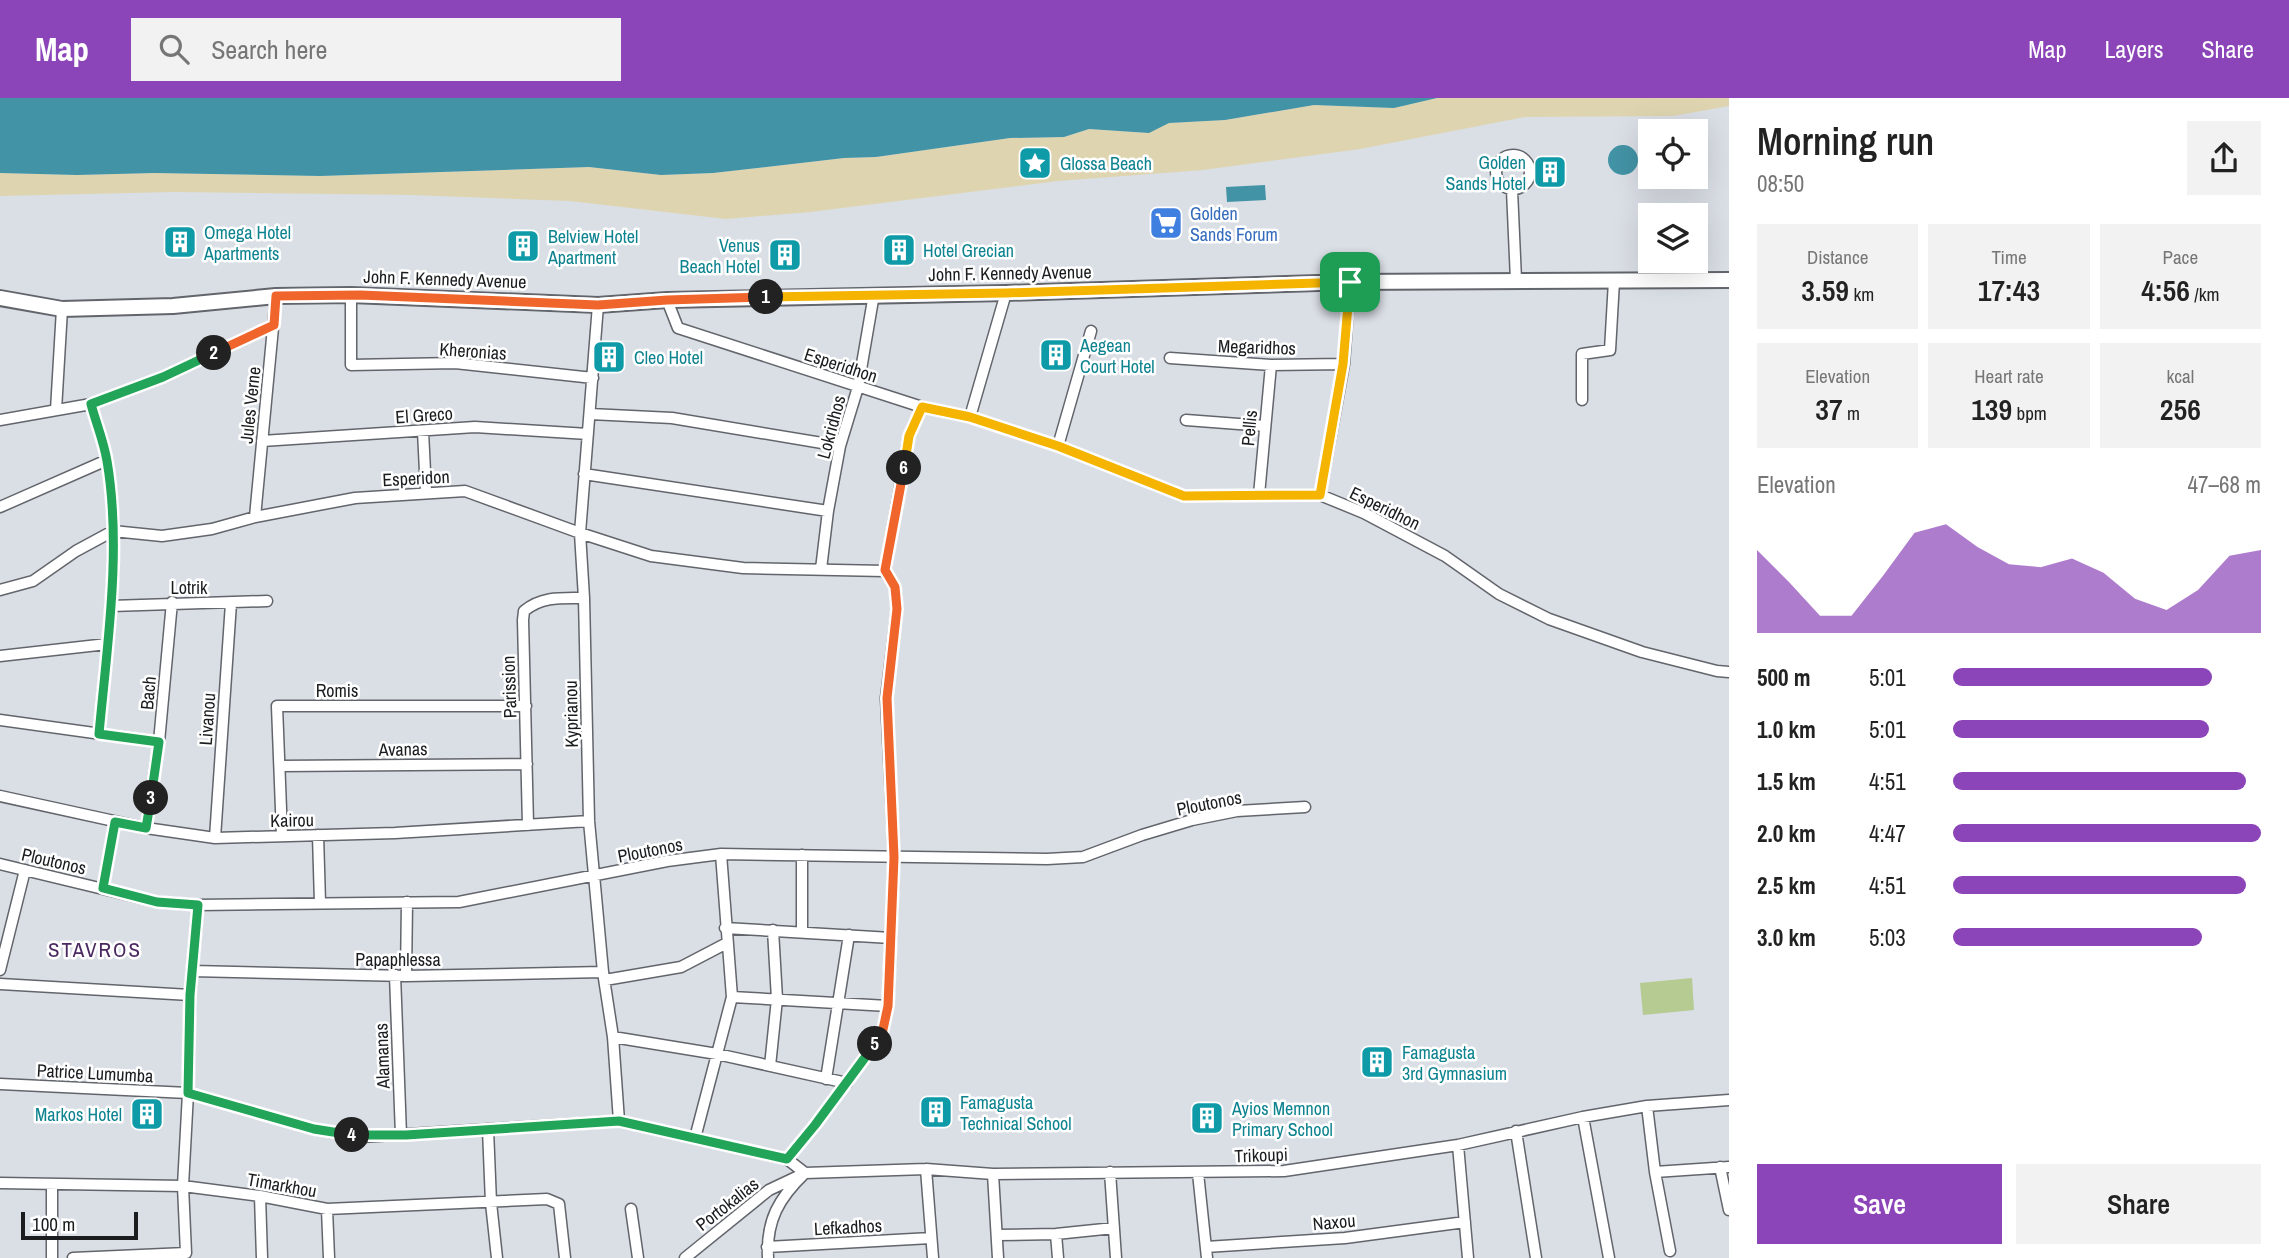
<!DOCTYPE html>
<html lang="en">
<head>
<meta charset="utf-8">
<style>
  :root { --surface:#fff; --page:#f2f2f2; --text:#222; --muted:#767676; --accent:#8c45b8 }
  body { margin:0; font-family:"Archivo Narrow",sans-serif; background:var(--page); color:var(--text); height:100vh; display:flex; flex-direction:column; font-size:26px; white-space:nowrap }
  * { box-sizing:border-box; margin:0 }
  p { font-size:23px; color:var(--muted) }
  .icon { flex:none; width:38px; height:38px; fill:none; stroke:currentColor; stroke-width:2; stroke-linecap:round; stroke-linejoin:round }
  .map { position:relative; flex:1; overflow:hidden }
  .sheet { display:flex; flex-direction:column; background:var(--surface); width:560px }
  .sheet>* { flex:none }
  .fabs { position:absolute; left:1638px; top:21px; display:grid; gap:14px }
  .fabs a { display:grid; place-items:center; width:70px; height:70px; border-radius:0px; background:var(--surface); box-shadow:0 7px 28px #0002; font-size:35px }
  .scale { position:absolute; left:21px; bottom:18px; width:117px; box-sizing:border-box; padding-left:7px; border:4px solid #1a1c1e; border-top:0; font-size:19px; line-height:24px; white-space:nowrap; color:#1a1c1e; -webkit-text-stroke:5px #fff; paint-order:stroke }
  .pin { position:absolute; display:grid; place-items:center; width:60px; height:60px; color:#fff; margin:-30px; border-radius:14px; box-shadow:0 4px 10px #0006 }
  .km { position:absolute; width:35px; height:35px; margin:-18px; border-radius:50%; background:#222; color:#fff; font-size:19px; line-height:35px; text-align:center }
  .round { display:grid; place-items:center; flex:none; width:74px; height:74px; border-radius:0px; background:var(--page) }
  .headline { display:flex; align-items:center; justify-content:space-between; height:119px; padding:0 28px }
  h1 { font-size:38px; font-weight:600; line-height:52px }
  .metrics { display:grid; grid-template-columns:repeat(3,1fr); gap:10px; height:119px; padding:7px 28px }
  .metrics div { display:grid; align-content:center; border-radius:0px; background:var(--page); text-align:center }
  .metrics b { font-size:30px; font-weight:600 }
  .metrics small { font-size:19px; font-weight:400 }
  .metrics p { font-size:19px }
  .chart { height:196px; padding:14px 28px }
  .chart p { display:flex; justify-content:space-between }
  .chart svg { width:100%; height:126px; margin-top:7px; fill:var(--accent); opacity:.7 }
  .cta { display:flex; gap:14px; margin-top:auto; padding:14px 28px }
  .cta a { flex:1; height:80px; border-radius:0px; background:var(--accent); color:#fff; font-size:28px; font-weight:600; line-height:80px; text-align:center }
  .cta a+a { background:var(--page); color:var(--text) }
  ul { padding:0 28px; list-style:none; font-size:23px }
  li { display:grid; grid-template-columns:112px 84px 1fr; align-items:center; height:52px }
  li i { height:18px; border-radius:9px; background:var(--accent) }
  header { display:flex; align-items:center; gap:42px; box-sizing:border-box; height:98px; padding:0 35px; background:var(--accent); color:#fff }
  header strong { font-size:33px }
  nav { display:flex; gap:38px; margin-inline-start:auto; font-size:24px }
  .search { width:490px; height:63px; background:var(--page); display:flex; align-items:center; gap:18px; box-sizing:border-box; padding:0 24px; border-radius:0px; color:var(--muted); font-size:26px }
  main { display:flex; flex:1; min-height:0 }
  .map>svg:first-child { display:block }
</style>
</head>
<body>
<header>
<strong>Map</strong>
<div class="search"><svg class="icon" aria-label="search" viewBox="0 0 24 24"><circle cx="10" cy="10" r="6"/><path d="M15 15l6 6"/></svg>Search here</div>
<nav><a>Map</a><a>Layers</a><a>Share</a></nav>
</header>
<main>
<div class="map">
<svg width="1729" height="1160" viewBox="0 0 1729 1160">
  <rect width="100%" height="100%" fill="#dadee5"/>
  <!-- green -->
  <path fill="#b6cb91" d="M1692,880L1694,912L1643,917L1640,885Z"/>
  <!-- sand -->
  <path fill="#ded5b0" d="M1437,0H1729V8L1673,18L1525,19L1360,51L1203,72L1058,83L810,114L726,121L570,103L413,97L174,94L0,98V75L77,77L154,75L320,78L589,69L661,77L713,75L844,60L876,59L1010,40L1064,39L1089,31L1148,35L1169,25L1225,22L1314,7L1394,10Z"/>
  <!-- water -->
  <path fill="#4293a5" d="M0,0H1437L1394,10L1314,7L1225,22L1169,25L1149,35L1089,31L1064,39L1010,40L876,59L844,60L713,75L661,77L589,69L320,78L154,75L77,77L0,75Z
    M1608 62a15 15 0 1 1 30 0a15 15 0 1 1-30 0Z
    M1265,87L1266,102L1227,104L1226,89Z"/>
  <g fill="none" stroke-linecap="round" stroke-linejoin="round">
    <defs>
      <path id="street" d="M1496 74a17 17 0 1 1 34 0a17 17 0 1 1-34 0Z
        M1512,92L1516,182
        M351,197V267L455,265L593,280
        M667,202L678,230L922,309L970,319L1058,348L1184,398L1320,397L1364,415L1445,458L1499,496L1549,521L1642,554L1717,573L1729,574
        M598,207L580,435L584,500L589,723L603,874L613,939L619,1023
        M1170,260L1271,267L1344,266
        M1582,302V256L1610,252L1614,183
        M91,306C96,325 104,344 107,363C122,451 107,548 99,636
        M56,312L62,211
        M590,316L672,320L840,348
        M970,319L1006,195
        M0,322L91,306L163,279L274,227
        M1186,322L1265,328
        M423,333L426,394
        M262,343L475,329L588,336
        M1058,348L1091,233
        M584,376L828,413
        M1259,397L1271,267
        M1320,397L1344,266L1350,184
        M0,409L107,362
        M255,419L276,198
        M821,471L828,413L840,348L858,289L874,196
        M0,492L33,483L76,453L113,433L162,438L212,431L255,419L355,400L465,393L580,435L651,458L743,470L885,473
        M111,508L267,503
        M0,558L107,546
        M0,622L159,644
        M280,668L527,666
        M0,698L146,730L215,740L395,735L589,723
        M528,727L523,522L524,513C542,498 562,500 584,500
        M146,730L159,644L172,504
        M282,737L277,608H526
        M318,737L320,805
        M215,740L231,505
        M0,766L157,804L198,807L459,804L667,763L721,756L1047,761L1083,759L1142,737L1192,722L1237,713L1305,709
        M103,790L115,724
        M725,830L891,840
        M802,834V757
        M0,872L25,772
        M192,873L406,878L603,874
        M395,877L401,1037
        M406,878L407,804
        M605,882L681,869L727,845
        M0,886L190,897
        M732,899L888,908
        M613,939L717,956L847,985
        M770,968L777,901L773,832
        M826,981L849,837
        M0,986L188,995L314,1031L361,1039L619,1023L787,1061L805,1075C779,1100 766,1122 768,1160
        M1647,1008L1655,1074L1670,1153
        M1583,1019L1609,1160
        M488,1031L491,1105L497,1160
        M1516,1033L1536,1160
        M695,1040L732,899L721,756
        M1458,1047L1468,1160
        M787,1061L815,1027L882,936L888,908L894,759L886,600L897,511L895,489L885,473L909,338L922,309
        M1720,1069L1729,1112
        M926,1071L933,1160
        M1110,1074L1116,1160
        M1655,1074L1729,1069
        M1198,1075L1207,1160
        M993,1076L998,1160
        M0,1085L183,1088L260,1098L327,1111L547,1101L559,1106L565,1160
        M52,1087V1160
        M260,1098L262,1160
        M327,1111L329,1160
        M631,1111L638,1160
        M1056,1136L1058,1160
        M997,1137L1056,1136L1114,1130
        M767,1149L931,1140
        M1206,1149L1345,1140L1465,1124
        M73,1160L186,1155L183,1088L188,995L190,897L198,807
        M685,1160L769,1092L805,1075L926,1071L993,1076L1284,1073L1458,1047L1583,1019L1647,1008L1729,1002"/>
      <path id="secondary" d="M0,200L62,211L173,208L276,198L351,197L598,207L667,202L1006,195L1350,184L1729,182"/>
    </defs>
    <!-- street casing -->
    <use href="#street" stroke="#62656b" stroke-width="13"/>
    <!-- secondary casing -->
    <use href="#secondary" stroke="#62656b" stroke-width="18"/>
    <!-- street -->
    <use href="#street" stroke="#fff" stroke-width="10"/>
    <!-- secondary -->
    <use href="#secondary" stroke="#fff" stroke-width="14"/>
  </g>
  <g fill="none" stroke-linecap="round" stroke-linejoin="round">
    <defs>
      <path id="split-1" d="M766,199L1006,195L1350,184"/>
      <path id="split-2" d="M214,255L274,227L276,198L360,197L598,207L667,202L766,199"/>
      <path id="split-3" d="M151,700L159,644L99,636C107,548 122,451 107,363C104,344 96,325 91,306L163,279L214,255"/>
      <path id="split-4" d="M151,700L146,730L115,724L103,790L157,804L198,807L190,897L188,995L314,1031L352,1037"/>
      <path id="split-5" d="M352,1037H406L619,1023L787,1061L815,1027L875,946"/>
      <path id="split-6" d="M875,946L882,936L888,908L894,759L887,600L897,511L895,489L885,472L904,370"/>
      <path id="split-7" d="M904,370L909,338L922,309L970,319L1058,348L1184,398L1320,397L1343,266L1350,184"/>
    </defs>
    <!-- split-1 casing -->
    <use href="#split-1" stroke="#fff" stroke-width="14"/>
    <!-- split-2 casing -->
    <use href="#split-2" stroke="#fff" stroke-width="14"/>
    <!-- split-3 casing -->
    <use href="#split-3" stroke="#fff" stroke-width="14"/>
    <!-- split-4 casing -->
    <use href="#split-4" stroke="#fff" stroke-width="14"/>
    <!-- split-5 casing -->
    <use href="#split-5" stroke="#fff" stroke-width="14"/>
    <!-- split-6 casing -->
    <use href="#split-6" stroke="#fff" stroke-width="14"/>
    <!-- split-7 casing -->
    <use href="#split-7" stroke="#fff" stroke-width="14"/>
    <!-- split-1 -->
    <use href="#split-1" stroke="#f5b400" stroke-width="9"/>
    <!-- split-2 -->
    <use href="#split-2" stroke="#f0652b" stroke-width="9"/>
    <!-- split-3 -->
    <use href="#split-3" stroke="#22a559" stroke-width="9"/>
    <!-- split-4 -->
    <use href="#split-4" stroke="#22a559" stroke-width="9"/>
    <!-- split-5 -->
    <use href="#split-5" stroke="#22a559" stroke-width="9"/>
    <!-- split-6 -->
    <use href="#split-6" stroke="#f0652b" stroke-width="9"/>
    <!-- split-7 -->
    <use href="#split-7" stroke="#f5b400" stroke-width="9"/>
  </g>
  <!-- icons -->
  <defs>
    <symbol id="sight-square" viewBox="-11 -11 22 22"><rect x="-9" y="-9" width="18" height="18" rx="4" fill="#0f9aa8" stroke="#fff"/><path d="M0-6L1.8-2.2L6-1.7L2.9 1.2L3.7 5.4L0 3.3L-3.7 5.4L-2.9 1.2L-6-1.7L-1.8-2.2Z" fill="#fff"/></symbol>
    <symbol id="building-square" viewBox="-11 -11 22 22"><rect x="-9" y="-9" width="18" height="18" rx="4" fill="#0f9aa8" stroke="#fff"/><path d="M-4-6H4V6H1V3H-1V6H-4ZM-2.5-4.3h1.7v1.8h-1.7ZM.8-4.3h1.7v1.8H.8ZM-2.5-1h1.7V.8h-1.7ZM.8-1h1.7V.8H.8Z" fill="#fff"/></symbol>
    <symbol id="supermarket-square" viewBox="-11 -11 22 22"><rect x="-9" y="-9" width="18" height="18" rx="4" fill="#3f7fe0" stroke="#fff"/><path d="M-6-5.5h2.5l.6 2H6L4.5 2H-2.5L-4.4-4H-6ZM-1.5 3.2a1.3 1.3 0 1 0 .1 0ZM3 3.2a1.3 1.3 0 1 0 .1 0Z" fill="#fff"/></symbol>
  </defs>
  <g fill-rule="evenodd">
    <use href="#sight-square" x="1016" y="46" width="38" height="38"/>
    <use href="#building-square" x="1531" y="55" width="38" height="38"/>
    <use href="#supermarket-square" x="1147" y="106" width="38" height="38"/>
    <use href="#building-square" x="161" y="125" width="38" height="38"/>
    <use href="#building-square" x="504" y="129" width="38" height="38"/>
    <use href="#building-square" x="880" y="133" width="38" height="38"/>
    <use href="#building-square" x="766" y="138" width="38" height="38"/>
    <use href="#building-square" x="1037" y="238" width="38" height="38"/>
    <use href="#building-square" x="590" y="240" width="38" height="38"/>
    <use href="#building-square" x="1358" y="945" width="38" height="38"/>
    <use href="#building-square" x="917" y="995" width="38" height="38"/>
    <use href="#building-square" x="128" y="997" width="38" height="38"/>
    <use href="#building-square" x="1188" y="1001" width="38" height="38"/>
  </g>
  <g text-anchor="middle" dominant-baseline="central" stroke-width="5" stroke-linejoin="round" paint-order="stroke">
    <!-- culture labels -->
    <g font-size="18" fill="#0d838f" stroke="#fff" text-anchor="start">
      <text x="1526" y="64" text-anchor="end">Golden<tspan x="1526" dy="21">Sands Hotel</tspan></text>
      <text x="1060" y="65">Glossa Beach</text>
      <text x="204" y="134">Omega Hotel<tspan x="204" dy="21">Apartments</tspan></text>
      <text x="548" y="138">Belview Hotel<tspan x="548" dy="21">Apartment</tspan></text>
      <text x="760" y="147" text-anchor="end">Venus<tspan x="760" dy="21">Beach Hotel</tspan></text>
      <text x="923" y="152">Hotel Grecian</text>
      <text x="1080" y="247">Aegean<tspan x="1080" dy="21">Court Hotel</tspan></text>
      <text x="634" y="259">Cleo Hotel</text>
      <text x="1402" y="954">Famagusta<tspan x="1402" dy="21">3rd Gymnasium</tspan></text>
      <text x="960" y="1004">Famagusta<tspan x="960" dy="21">Technical School</tspan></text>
      <text x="1232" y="1010">Ayios Memnon<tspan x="1232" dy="21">Primary School</tspan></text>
      <text x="122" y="1016" text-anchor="end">Markos Hotel</text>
    </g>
    <!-- shop labels -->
    <g font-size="18" fill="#366cbe" stroke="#fff" text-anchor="start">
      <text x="1190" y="115">Golden<tspan x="1190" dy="21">Sands Forum</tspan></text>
    </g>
    <!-- street labels -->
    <g font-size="18" fill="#1a1c1e" stroke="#fff">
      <text transform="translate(1010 175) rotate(-1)">John F. Kennedy Avenue</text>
      <text transform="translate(445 181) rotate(2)">John F. Kennedy Avenue</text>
      <text transform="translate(1257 249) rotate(2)">Megaridhos</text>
      <text transform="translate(473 253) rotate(4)">Kheronias</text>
      <text transform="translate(841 267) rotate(18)">Esperidhon</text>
      <text transform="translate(250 307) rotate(-84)">Jules Verne</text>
      <text transform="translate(424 317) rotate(-4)">El Greco</text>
      <text transform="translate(831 329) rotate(-75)">Lokridhos</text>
      <text transform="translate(1249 330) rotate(-85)">Pellis</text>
      <text transform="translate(416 380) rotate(-3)">Esperidon</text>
      <text transform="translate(1385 410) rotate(26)">Esperidhon</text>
      <text x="189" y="489">Lotrik</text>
      <text transform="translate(509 589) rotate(-92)">Parission</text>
      <text x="337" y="592">Romis</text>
      <text transform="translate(148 595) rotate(-85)">Bach</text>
      <text transform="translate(571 616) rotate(-91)">Kyprianou</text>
      <text transform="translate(207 621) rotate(-86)">Livanou</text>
      <text transform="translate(403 651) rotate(-1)">Avanas</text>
      <text transform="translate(1209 705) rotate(-11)">Ploutonos</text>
      <text transform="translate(292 722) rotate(-1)">Kairou</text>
      <text transform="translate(650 752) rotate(-11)">Ploutonos</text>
      <text transform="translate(54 763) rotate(13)">Ploutonos</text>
      <text x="398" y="861">Papaphlessa</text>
      <text transform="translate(382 958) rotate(-92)">Alamanas</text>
      <text transform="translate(95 975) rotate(3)">Patrice Lumumba</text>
      <text transform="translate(1261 1057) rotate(-2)">Trikoupi</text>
      <text transform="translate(282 1087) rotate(10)">Timarkhou</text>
      <text transform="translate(727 1106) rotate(-38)">Portokalias</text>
      <text transform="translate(1334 1124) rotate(-5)">Naxou</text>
      <text transform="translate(848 1129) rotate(-3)">Lefkadhos</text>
    </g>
    <!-- quarter labels -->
    <g font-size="21" letter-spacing="2" fill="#4a2860" stroke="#fff">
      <text x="95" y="851">STAVROS</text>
    </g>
  </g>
</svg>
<div class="fabs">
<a><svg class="icon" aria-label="locate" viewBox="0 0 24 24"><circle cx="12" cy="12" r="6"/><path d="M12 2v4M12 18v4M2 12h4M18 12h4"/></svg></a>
<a><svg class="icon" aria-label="layers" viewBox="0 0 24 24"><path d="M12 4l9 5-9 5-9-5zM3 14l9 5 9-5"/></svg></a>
</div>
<div class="scale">100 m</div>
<div class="pin" style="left:1350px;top:184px;background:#1e9e55"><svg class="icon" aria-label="arrive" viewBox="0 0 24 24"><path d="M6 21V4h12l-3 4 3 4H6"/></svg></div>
<b class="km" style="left:766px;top:199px">1</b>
<b class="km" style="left:214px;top:255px">2</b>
<b class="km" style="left:151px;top:700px">3</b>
<b class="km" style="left:352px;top:1037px">4</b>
<b class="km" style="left:875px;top:946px">5</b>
<b class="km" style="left:904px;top:370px">6</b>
</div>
<section class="sheet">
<div class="headline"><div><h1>Morning run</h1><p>08:50</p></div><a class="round"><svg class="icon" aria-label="share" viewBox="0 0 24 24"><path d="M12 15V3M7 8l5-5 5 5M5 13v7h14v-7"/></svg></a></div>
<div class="metrics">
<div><p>Distance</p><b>3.59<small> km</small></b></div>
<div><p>Time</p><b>17:43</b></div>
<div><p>Pace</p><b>4:56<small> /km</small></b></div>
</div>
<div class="metrics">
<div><p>Elevation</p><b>37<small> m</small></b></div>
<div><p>Heart rate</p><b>139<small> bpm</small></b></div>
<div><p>kcal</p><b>256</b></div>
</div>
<div class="chart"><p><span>Elevation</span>47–68 m</p>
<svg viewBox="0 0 160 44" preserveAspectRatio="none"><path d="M0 44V15L10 26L20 38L30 38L40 24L50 9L60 6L70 14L80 20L90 21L100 18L110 23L120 32L130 36L140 29L150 17L160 15V44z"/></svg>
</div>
<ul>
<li><b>500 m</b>5:01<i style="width:84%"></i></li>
<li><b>1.0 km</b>5:01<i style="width:83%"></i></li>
<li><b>1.5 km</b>4:51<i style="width:95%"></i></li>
<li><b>2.0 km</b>4:47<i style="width:100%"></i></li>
<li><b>2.5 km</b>4:51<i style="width:95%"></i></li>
<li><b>3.0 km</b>5:03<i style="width:81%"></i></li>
</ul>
<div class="cta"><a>Save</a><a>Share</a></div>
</section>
</main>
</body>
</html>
